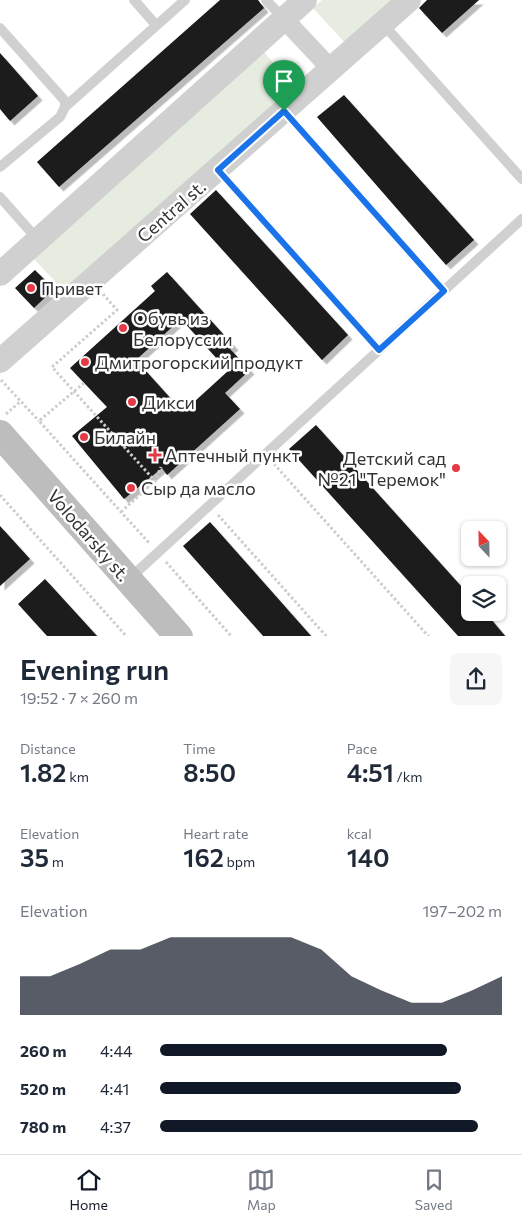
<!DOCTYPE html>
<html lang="en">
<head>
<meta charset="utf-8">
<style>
  :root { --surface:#fff; --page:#f6f6f7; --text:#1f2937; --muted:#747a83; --line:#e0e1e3; --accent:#111827 }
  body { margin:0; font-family:Commissioner,sans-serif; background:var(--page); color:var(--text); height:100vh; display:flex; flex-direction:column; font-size:19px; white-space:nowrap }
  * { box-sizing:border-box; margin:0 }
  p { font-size:16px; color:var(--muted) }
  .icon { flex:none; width:28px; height:28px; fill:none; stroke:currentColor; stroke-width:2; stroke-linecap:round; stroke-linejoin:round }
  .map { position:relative; height:636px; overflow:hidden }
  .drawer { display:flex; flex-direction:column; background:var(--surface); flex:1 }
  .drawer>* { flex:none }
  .needle { width:32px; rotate:338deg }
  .tools { position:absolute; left:461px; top:521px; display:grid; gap:10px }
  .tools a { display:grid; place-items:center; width:45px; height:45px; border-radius:8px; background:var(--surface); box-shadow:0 1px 4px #0004; font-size:25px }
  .pin { position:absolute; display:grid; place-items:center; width:42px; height:42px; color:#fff; margin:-51px -21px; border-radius:50% 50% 50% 0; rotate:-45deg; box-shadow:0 0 5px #0007 }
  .pin .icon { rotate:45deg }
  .round { display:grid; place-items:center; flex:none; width:52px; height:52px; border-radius:8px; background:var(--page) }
  .summary { display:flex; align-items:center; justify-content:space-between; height:85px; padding:0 20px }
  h1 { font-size:28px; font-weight:600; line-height:38px }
  .metrics { display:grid; grid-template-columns:repeat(3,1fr); gap:8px; height:85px; padding:5px 20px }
  .metrics div { display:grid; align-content:center }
  .metrics b { font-size:25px; font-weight:600 }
  .metrics small { font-size:14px; font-weight:400 }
  .metrics p { font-size:14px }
  .chart { height:140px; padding:10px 20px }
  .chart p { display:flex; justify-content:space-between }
  .chart svg { width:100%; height:90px; margin-top:5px; fill:var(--accent); opacity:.7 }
  ul { padding:0 20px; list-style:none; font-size:16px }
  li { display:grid; grid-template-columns:80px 60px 1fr; align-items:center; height:38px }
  li i { height:12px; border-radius:6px; background:var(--accent) }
  .dock { display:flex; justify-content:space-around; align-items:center; height:70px; border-top:1px solid var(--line); background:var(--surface); font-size:14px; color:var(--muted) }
  .dock a { display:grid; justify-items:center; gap:2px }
  .dock .on { color:var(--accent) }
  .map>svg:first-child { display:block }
</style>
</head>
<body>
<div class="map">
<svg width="522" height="637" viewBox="0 0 522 637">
  <defs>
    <filter id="shadow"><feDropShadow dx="4.5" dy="4.5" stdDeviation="0" flood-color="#0004"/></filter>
  </defs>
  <rect width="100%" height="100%" fill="#fff"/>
  <!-- green -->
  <path fill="#e6ecdf" d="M322,0H395L346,44L313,8Z
    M263,51L297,90L66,293L33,258Z"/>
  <!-- building -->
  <path fill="#1a1a1a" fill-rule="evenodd" filter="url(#shadow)" d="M220,0H258L264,8L59,187L37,162Z
    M427,0H479L442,33L419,8Z
    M0,53L38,96L10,121L0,109Z
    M344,95L474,240L446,265L317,117Z
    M216,190L348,335L322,360L190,214Z
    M35,270L54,289L34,308L15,288Z
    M167,272L234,346L230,349L250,370L225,393L240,409L167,475L162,468L124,499L72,436L107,407L70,368L155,291L151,286ZM181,319L228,371L183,412L136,360Z
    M316,425L470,596V612H485L506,637H459L289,449Z
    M210,522L312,637H264L183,546Z
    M0,526L30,559L0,586Z
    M45,579L98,637H48L18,604Z"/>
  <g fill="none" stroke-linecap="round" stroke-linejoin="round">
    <!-- path -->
    <path stroke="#cdcdcd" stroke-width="3" stroke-dasharray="2.5 2.5" stroke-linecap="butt" d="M296,125L435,281
      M229,183L370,340
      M103,294L117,310L52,367L155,481
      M1,380L39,421
      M84,383L39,421L150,544
      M6,414L21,401
      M274,464L429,637
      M0,495L127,637
      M121,512L155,481L161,467
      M218,515L327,637
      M166,562L232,637"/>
    <!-- service -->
    <path stroke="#d0d0d0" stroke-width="10" d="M134,0L156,25
      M266,0L284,19
      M383,24L522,179
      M0,28L65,101V107L60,117L0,167
      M65,107L185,0
      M0,197L38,240
      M129,579L522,219"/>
    <!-- minor -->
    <path stroke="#d0d0d0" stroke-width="19" d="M284,19L331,69"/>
    <!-- tertiary -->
    <path stroke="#d0d0d0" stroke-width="24" d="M0,274L305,0
      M0,361L409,0"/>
    <!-- secondary -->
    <path stroke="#bdbdbd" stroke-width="28" d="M0,434L179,637"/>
  </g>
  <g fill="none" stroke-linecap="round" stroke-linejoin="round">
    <defs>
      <path id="route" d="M284,111L444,291L379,350L218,170Z"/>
    </defs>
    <!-- route casing -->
    <use href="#route" stroke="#fff" stroke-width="10"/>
    <!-- route -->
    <use href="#route" stroke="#1a73e8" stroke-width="6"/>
  </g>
  <!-- markers -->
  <g fill="#e63946" stroke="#fff" stroke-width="2">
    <circle cx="31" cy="288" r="5"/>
    <circle cx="123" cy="328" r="5"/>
    <circle cx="85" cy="362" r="5"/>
    <circle cx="132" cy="402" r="5"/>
    <circle cx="84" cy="437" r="5"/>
    <path d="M152.5 447.5h5v5h5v5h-5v5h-5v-5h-5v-5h5z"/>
    <circle cx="456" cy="468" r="5"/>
    <circle cx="131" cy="488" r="5"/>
  </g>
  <g text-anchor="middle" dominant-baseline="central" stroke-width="5" stroke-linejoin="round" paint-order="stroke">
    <!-- street labels -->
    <g font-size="18" fill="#333" stroke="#fff">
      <text transform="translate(171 211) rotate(-41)">Central st.</text>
      <text transform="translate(89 535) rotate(49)">Volodarsky st.</text>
    </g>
    <!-- poi labels -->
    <g font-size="18" fill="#333" stroke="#fff" text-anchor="start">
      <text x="41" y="288">Привет</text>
      <text x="133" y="318">Обувь из<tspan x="133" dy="21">Белоруссии</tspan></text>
      <text x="95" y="362">Дмитрогорский продукт</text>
      <text x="142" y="402">Дикси</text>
      <text x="94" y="437">Билайн</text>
      <text x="165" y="455">Аптечный пункт</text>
      <text x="446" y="458" text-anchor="end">Детский сад<tspan x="446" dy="21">№21 "Теремок"</tspan></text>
      <text x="141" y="488">Сыр да масло</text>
    </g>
  </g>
</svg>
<div class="tools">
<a><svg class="needle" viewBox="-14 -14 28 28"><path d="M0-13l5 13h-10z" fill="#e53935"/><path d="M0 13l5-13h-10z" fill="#747a83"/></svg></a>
<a><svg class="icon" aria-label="layers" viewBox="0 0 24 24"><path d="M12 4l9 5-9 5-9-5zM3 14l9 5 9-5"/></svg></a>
</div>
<div class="pin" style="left:284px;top:111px;background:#1e9e55"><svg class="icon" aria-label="arrive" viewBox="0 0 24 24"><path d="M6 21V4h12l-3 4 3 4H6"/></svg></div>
</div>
<section class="drawer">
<div class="summary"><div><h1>Evening run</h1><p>19:52 · 7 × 260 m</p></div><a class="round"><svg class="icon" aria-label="share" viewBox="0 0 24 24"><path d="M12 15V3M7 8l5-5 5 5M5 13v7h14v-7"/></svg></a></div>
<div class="metrics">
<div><p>Distance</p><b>1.82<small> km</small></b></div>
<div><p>Time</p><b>8:50</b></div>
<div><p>Pace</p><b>4:51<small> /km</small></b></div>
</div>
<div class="metrics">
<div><p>Elevation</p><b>35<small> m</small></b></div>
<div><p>Heart rate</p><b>162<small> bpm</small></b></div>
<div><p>kcal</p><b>140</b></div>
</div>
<div class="chart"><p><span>Elevation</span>197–202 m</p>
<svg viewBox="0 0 160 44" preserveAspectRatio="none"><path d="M0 44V25L10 25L20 19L30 12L40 12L50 6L60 6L70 6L80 6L90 6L100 12L110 25L120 32L130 38L140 38L150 32L160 25V44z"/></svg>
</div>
<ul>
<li><b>260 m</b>4:44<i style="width:84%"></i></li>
<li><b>520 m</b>4:41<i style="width:88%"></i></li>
<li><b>780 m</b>4:37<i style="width:93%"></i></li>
</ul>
</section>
<nav class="dock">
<a class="on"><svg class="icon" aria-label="home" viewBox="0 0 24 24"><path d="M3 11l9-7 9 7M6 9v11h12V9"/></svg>Home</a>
<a><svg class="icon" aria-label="map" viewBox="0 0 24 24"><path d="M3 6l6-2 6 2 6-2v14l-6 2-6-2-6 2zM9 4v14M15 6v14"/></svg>Map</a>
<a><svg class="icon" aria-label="saved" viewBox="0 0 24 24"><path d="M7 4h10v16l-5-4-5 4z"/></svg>Saved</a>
</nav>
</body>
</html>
